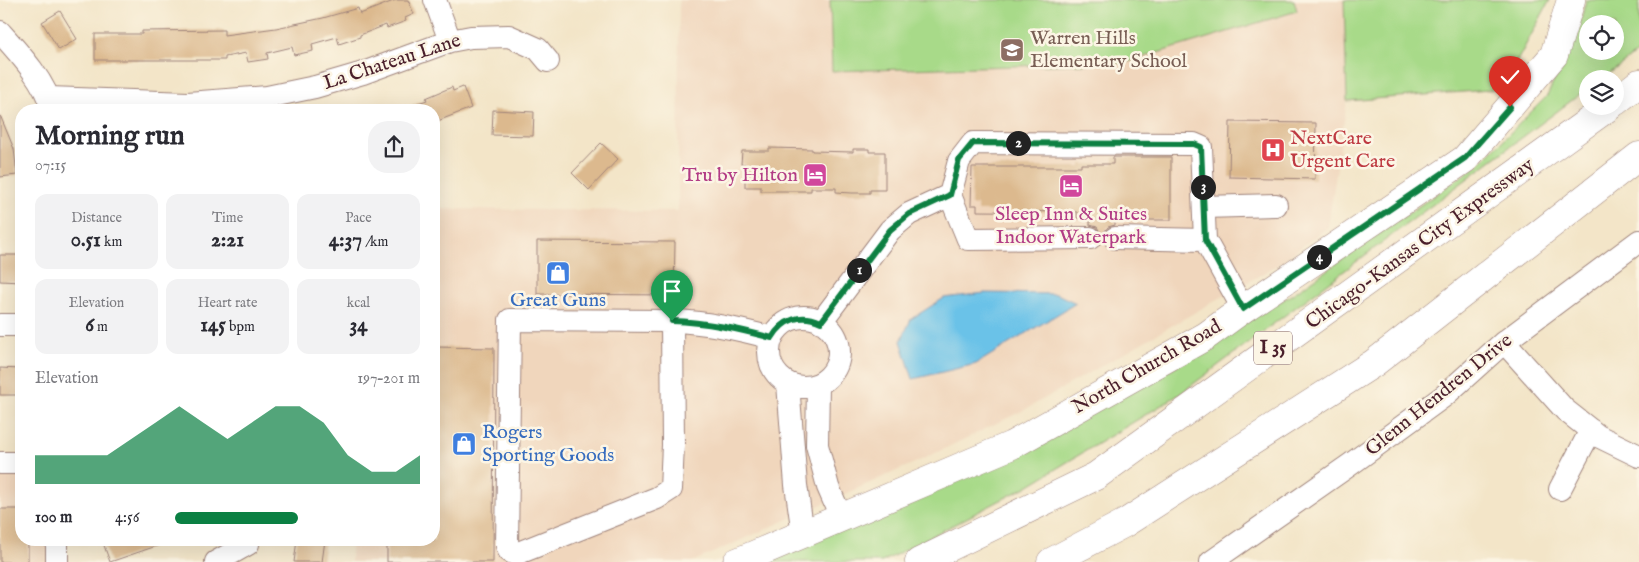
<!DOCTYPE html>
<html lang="en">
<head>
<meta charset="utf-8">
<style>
  :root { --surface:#fff; --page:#f2f2f3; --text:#2b2b33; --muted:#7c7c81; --accent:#0b8043 }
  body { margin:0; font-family:"IM FELL English",serif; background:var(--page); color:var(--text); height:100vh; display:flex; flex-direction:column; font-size:19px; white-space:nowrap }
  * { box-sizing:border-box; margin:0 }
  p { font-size:16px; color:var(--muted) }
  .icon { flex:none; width:28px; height:28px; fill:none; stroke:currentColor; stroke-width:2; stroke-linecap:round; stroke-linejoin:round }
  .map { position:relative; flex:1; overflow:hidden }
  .panel { position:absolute; left:15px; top:104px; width:425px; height:442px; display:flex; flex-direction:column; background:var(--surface); border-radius:20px; box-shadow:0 5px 20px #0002 }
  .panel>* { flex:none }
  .tools { position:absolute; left:1579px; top:15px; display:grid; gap:10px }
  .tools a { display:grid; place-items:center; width:45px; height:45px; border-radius:50%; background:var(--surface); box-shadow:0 5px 20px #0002; font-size:25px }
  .pin { position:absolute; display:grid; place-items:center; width:42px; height:42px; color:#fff; margin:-51px -21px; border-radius:50% 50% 50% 0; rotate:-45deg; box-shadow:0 0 5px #0007 }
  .pin .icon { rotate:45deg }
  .km { position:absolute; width:25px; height:25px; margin:-12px; border-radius:50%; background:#222; color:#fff; font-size:14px; line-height:25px; text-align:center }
  .round { display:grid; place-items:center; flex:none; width:52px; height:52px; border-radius:20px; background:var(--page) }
  .headline { display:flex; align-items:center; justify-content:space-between; height:85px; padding:0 20px }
  h1 { font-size:28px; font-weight:700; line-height:38px }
  .figures { display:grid; grid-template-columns:repeat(3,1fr); gap:8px; height:85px; padding:5px 20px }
  .figures div { display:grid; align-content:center; border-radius:12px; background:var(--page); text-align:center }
  .figures b { font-size:21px; font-weight:700 }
  .figures small { font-size:14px; font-weight:400 }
  .figures p { font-size:14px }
  .chart { height:140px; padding:10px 20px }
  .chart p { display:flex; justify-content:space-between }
  .chart svg { width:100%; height:90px; margin-top:5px; fill:var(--accent); opacity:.7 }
  ul { padding:0 20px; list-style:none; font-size:16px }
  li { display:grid; grid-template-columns:80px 60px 1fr; align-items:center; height:38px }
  li i { height:12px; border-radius:6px; background:var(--accent) }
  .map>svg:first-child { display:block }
</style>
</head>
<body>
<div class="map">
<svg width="1639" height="562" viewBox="0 0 1639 562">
  <rect width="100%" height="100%" fill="#fcf5e5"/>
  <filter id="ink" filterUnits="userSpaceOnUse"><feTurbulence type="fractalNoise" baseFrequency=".02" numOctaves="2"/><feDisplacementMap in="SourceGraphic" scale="10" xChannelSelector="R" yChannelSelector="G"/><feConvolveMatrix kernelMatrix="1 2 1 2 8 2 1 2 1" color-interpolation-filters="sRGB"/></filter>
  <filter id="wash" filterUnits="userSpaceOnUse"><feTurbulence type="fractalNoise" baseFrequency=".0096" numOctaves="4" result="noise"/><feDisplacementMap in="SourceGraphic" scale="20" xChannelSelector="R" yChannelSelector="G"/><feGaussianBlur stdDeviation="1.12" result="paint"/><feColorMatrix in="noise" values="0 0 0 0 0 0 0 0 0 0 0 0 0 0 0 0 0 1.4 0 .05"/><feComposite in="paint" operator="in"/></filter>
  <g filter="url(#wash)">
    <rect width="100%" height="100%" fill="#f3e5c8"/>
    <!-- built -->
    <path fill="#f0d6bc" d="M679,0H1344L1347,101L1328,227L1274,267L1028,408L919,461L692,562H351V540H434V209L678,211Z
      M0,454H21V540H49L48,562H0Z"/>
    <!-- green -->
    <path fill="#a8da89" stroke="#797c5a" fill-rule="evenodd" d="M830,0H1294L1297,11L1124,63L832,71Z
      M1344,0H1550L1502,89L1347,101Z
      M1586,0H1639V51L1602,79H1588L1587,89L1180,394L1026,487L882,562H766L1156,378L1291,295L1478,165L1547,96L1578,31ZM1588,24H1615V51H1588Z"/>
    <!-- water -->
    <path fill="#6ac2e8" stroke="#5a708a" d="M985,293L1057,294L1076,303L976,364L913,379L901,341L911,319L944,298Z"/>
    <g id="blocks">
      <!-- building -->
      <path fill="#dcb98e" d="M396,0H408L414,14L405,18L406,21L387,28L386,25L360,35V37L339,44L337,37L312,44L313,51L294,55L292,47L267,53L268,59L248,62L246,53L225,57V60H95V34H142V31L224,30V35L276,28L323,18L358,8L360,14Z
        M60,11L77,39L59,50L42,22Z
        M452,87L453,91L463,87L471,108L435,122L434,110H404V108L427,100L426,98Z
        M493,110L534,112L533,136L492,135Z
        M0,115L14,149L17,175L0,177Z
        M1230,122L1316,123L1315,179L1229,177Z
        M601,143L618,159L589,190L572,173Z
        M769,148L812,149V151L853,152V149H869V152H885V190H870V193H852L836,192V188H811V191H761V187H745V164H741L742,151H769Z
        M1113,157H1171V220H1115V225L1108,227L1102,235L1097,227L1090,225V218H1077V212L977,211V205H971L972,167H1081V164H1113Z
        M537,241L675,242L674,295L537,294Z
        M0,255H21V282L0,281Z
        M434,347L494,348L493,562H387V540H434Z
        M0,368L21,369L20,395H0Z
        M0,509H21V540H28V562H0Z
        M102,540H168V542L110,562Z
        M297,540H325L322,562H294Z"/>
    </g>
  </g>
  <g filter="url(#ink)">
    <use href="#blocks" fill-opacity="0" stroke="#9e827a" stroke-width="1"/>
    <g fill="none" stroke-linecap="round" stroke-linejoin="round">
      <defs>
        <path id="minor" d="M435,0L450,41
          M0,32C19,53 46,82 52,110
          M49,98L188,103L267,97L315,87L363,73L450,41L471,37L509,36L538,49L548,61
          M950,195L959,161L973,143L1194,144L1201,147L1205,240L1243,309
          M1204,207L1276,205
          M1115,238L1205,240
          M769 352a35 35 0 1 1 70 0a35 35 0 1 1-70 0Z
          M672,321L673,445L671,489L657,498L521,552L515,554L509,551L507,546L510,320L672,321C707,322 738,329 772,338
          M821,322L890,230L909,214L950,195L968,239L1090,238
          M0,325H21
          M1504,342L1565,410L1598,436L1639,456
          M788,384L796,485L803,534
          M818,385L817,445L828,487L841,517
          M0,463H21
          M1560,489L1591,430
          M57,562V540
          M216,562L248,544
          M1211,562L1351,464L1444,396L1504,342L1639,241"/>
        <path id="major" d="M737,562L1012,445L1206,336L1243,309L1465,159L1554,55L1571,0"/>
        <path id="highway" d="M1615,102L1639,83
          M919,562L1096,476L1610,106
          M1051,562L1125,523L1374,363L1639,156"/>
      </defs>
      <!-- minor casing -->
      <use href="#minor" stroke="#9e827a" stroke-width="24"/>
      <!-- major casing -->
      <use href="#major" stroke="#9e827a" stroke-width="29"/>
      <!-- highway casing -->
      <use href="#highway" stroke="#9e827a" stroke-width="29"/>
      <!-- minor -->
      <use href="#minor" stroke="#fff" stroke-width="22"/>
      <!-- major -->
      <use href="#major" stroke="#fff" stroke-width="28"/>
      <!-- highway -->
      <use href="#highway" stroke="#fff" stroke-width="28"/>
    </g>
  </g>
  <g fill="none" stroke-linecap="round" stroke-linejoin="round" filter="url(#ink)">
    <defs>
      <path id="route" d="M672,321C707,322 738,329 772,338C783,319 801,313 821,322L890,230L909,214L950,195L959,160L973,143L1194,144L1201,147L1205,240L1243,309L1465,158L1510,107"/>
    </defs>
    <!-- route casing -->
    <use href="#route" stroke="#fff" stroke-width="10"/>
    <!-- route -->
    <use href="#route" stroke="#0b8043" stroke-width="6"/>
  </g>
  <!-- icons -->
  <defs>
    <symbol id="school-square" viewBox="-11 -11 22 22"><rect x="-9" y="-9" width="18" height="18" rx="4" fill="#8d6e63" stroke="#fcf5e5"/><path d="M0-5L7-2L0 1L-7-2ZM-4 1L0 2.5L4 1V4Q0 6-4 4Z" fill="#fff"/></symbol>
    <symbol id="hospital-square" viewBox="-11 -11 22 22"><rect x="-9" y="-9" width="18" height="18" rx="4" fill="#e0444e" stroke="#fcf5e5"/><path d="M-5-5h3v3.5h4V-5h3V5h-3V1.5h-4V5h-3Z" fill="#fff"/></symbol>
    <symbol id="hotel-square" viewBox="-11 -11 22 22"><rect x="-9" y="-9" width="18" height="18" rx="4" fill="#d1479c" stroke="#fcf5e5"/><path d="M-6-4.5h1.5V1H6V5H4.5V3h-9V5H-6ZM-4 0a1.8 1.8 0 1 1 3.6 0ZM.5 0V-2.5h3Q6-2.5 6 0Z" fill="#fff"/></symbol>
    <symbol id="shop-square" viewBox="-11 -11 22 22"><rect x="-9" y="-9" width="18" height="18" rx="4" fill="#3f7fe0" stroke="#fcf5e5"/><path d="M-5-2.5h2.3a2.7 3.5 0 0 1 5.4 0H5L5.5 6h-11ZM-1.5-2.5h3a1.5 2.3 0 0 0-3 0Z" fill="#fff"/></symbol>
  </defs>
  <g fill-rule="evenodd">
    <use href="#school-square" x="998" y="36" width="28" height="28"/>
    <use href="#hospital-square" x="1259" y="136" width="28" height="28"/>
    <use href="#hotel-square" x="801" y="161" width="28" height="28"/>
    <use href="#hotel-square" x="1057" y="172" width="28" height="28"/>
    <use href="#shop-square" x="544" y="259" width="28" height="28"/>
    <use href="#shop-square" x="450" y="430" width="28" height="28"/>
  </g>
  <g text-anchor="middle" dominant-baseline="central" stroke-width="5" stroke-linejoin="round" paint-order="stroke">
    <!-- shield labels -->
    <rect fill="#fcf5e5" stroke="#7f5f63" stroke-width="1" x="1254" y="331.5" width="38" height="33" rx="4"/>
    <g font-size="19" font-weight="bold" fill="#4a1f2b">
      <text x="1273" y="348">I 35</text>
    </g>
    <!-- education labels -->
    <g font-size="20" fill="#785e54" stroke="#fcf5e5" text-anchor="start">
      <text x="1030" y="38">Warren Hills<tspan x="1030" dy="23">Elementary School</tspan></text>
    </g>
    <!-- street labels -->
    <g font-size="20" fill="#4a1f2b" stroke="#fcf5e5">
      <text transform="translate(392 62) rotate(-18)">La Chateau Lane</text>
      <text transform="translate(1420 244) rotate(-36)">Chicago-Kansas City Expressway</text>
      <text transform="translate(1147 367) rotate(-30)">North Church Road</text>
      <text transform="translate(1439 395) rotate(-39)">Glenn Hendren Drive</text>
    </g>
    <!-- health labels -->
    <g font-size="20" fill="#be3a42" stroke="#fcf5e5" text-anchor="start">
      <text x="1290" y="138">NextCare<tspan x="1290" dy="23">Urgent Care</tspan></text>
    </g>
    <!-- hotel labels -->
    <g font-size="20" fill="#b23c85" stroke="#fcf5e5" text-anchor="end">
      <text x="798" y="175">Tru by Hilton</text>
      <text x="1071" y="214" text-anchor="middle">Sleep Inn &amp; Suites<tspan x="1071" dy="23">Indoor Waterpark</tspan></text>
    </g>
    <!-- shop labels -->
    <g font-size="20" fill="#366cbe" stroke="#fcf5e5">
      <text x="558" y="300">Great Guns</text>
      <text x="482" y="432" text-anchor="start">Rogers<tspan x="482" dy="23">Sporting Goods</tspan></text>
    </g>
  </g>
</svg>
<div class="tools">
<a><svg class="icon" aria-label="locate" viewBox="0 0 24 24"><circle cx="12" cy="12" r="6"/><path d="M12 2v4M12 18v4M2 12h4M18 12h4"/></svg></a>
<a><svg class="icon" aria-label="layers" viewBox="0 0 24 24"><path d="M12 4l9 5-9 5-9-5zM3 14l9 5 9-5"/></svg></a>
</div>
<div class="pin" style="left:672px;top:321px;background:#1e9e55"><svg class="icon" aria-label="arrive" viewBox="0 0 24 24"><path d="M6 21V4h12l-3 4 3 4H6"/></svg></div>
<div class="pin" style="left:1510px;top:107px;background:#d93025"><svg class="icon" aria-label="check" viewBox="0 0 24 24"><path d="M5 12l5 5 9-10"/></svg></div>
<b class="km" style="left:859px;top:270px">1</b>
<b class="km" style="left:1018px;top:143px">2</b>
<b class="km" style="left:1203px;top:187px">3</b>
<b class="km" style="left:1319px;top:257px">4</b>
<section class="panel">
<div class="headline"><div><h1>Morning run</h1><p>07:15</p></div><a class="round"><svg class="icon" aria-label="share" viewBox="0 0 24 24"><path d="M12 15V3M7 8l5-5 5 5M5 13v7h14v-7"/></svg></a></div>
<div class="figures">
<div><p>Distance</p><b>0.51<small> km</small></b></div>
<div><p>Time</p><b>2:21</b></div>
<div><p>Pace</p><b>4:37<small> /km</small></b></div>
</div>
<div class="figures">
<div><p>Elevation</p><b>6<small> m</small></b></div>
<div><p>Heart rate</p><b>145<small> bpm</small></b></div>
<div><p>kcal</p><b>34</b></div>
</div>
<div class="chart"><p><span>Elevation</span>197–201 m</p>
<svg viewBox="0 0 160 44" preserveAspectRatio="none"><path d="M0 44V30L10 30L20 30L30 30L40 22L50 14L60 6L70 14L80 22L90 14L100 6L110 6L120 14L130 30L140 38L150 38L160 30V44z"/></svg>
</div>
<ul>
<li><b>100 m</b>4:56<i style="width:50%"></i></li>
</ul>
</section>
</div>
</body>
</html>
